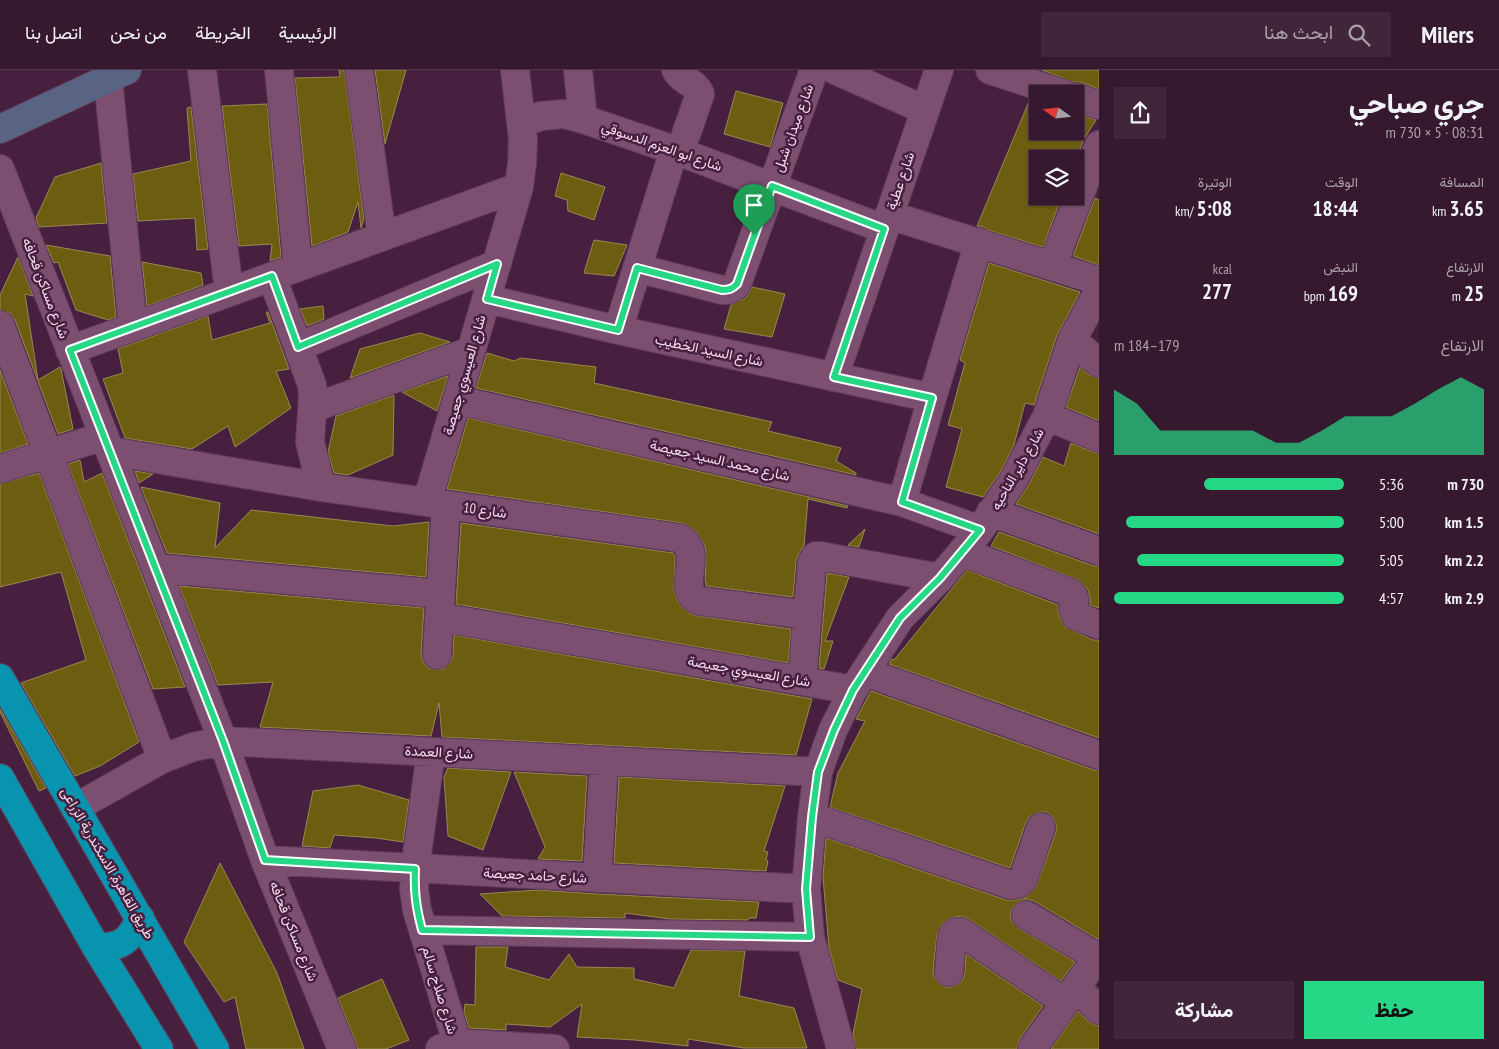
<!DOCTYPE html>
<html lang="ar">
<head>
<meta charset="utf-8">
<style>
  :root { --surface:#36182f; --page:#41253b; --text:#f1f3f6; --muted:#aaa0aa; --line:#50374b; --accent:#26d886 }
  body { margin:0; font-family:"PT Sans Narrow",Vazirmatn,sans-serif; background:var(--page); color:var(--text); direction:rtl; height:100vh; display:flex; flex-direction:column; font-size:19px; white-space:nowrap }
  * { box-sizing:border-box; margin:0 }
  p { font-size:16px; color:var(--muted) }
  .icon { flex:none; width:28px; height:28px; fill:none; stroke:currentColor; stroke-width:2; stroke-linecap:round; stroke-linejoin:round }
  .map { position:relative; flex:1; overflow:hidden; direction:ltr }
  .panel { display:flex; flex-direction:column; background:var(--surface); width:400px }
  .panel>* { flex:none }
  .needle { width:32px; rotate:285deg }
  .tools { position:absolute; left:1029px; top:15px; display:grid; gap:10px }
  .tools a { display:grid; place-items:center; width:55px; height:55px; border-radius:0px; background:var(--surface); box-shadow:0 1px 4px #0004,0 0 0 1px var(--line); font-size:25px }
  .pin { position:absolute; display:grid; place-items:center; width:42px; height:42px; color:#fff; margin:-51px -21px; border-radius:50% 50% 50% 0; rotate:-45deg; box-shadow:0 0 5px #0007 }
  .pin .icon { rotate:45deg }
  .round { display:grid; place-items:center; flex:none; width:52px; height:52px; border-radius:0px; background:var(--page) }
  .summary { display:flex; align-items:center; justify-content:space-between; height:85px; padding:0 15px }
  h1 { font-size:28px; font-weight:800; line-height:38px }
  .stats { display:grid; grid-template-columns:repeat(3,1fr); gap:8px; height:85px; padding:5px 15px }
  .stats div { display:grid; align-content:center }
  .stats b { font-size:21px; font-weight:800 }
  .stats small { font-size:14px; font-weight:400 }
  .stats p { font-size:14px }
  .chart { height:140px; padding:10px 15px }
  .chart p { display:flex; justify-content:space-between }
  .chart svg { width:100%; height:90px; margin-top:5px; fill:var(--accent); opacity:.7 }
  .action { display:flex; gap:10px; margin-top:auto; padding:10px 15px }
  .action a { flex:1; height:58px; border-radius:0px; background:var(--accent); color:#111; font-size:20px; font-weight:800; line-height:58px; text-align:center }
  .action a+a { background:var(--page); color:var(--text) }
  ul { padding:0 15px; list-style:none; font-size:16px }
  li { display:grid; grid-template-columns:80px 60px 1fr; align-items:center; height:38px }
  li i { height:12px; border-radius:6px; background:var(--accent) }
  header { display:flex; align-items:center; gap:30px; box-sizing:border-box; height:70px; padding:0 25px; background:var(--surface); border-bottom:1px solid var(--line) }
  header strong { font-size:24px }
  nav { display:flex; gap:28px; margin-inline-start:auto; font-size:18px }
  .search { width:350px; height:45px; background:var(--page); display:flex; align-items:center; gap:12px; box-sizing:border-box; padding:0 18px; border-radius:0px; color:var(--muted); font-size:19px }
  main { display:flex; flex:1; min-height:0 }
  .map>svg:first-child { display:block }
</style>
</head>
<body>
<header>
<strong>Milers</strong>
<div class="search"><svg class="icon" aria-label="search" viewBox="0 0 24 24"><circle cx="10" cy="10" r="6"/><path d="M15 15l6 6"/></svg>ابحث هنا</div>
<nav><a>الرئيسية</a><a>الخريطة</a><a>من نحن</a><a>اتصل بنا</a></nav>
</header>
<main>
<section class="panel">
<div class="summary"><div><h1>جري صباحي</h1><p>08:31 · 5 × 730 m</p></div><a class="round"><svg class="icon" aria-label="share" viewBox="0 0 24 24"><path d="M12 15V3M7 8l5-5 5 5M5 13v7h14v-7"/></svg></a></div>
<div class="stats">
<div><p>المسافة</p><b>3.65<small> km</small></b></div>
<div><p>الوقت</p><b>18:44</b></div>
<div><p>الوتيرة</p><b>5:08<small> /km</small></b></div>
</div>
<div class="stats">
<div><p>الارتفاع</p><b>25<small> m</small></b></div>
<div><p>النبض</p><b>169<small> bpm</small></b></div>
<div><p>kcal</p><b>277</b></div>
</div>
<div class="chart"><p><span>الارتفاع</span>179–184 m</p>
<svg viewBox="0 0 160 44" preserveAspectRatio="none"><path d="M0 44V12L10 19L20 32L30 32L40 32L50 32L60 32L70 38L80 38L90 32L100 25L110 25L120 25L130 19L140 12L150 6L160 12V44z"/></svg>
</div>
<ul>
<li><b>730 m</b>5:36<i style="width:61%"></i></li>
<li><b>1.5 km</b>5:00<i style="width:95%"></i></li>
<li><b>2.2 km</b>5:05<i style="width:90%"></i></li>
<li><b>2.9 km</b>4:57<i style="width:100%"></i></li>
</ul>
<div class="action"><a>حفظ</a><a>مشاركة</a></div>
</section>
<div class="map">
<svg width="1099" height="979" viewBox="0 0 1099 979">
  <rect width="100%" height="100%" fill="#48203f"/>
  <!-- building -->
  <path fill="#6d5d11" stroke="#968952" d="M339,0H344L364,149L361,158L358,132L348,162L312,176L295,8L340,7Z
    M375,0H406L385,74Z
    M1042,0H1099V19L1080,12H1073Z
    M736,21L783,33L770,77L724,64Z
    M1030,29L1038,32V61H1075V43L1096,50L1084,69L1075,91V89H1038V126H1062L1043,177L988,160L984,157L977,156Z
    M267,34L281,187L270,191L272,174L239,176L222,36Z
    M191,37L208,179L197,180L195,148L138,151L133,104L191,91L187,38Z
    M101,93L107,153L39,157L36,148L55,107Z
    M561,103L605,117L594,150L568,141L567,130L555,126Z
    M1095,128L1099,130V195L1073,186Z
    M594,170L627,175L614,206L584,203Z
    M46,175L110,186L116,247L108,250L76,240L58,192L54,193Z
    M18,187L33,226L25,224L38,310L60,297L61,299L73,359L58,364L15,250L10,243L0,240V225Z
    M142,192L201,203L203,215L147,236Z
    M989,193L1080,222L1057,265L1034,335L1025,333L1014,375L1001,401L983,427L946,417L962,359L948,355L965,293L960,290Z
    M752,217L785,224L772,267L724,259L731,235L744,229L748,225Z
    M323,236L324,249L307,256L300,239Z
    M266,242H268L289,299L276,301L291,338L235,377L228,356L192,379L125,368L103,309L123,303L118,279L208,246L212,270L270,253Z
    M420,263L450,272L350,308L360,279Z
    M487,283L514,291L521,288L596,297L594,313L772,352L768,361L841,378L836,391L856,403V405L476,318Z
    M1080,297L1089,305L1099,308V351L1066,337Z
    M0,300L28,374L0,383Z
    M448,306L437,341L402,322Z
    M394,325L393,385L348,405L334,403L328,382L336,346Z
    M468,348L848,436L847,438L808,429L804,476L799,483L796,491L793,527L706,516L705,510L706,490L705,476L697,462L689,456L682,453L447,419Z
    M1071,373L1093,382L1099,383V464L1016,434L1028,416L1043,387L1064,396Z
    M80,390L84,412L102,403L185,617L153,619L68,394Z
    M135,401L153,404L139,413Z
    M39,403L139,672L100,696L75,706L21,613L86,590L61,502L0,517V414Z
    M141,417L220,433L215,478L251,440L393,456L429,452L426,507L167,483Z
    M461,453L673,483L675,486V491L674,520L678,532L683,538L691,544L698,546L791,559L788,593L456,534Z
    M865,459L859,477L848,475Z
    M999,462L1094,496H1099V538L1090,535V528L1088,520L1079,510L991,476Z
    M967,500L1058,535V543L1065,557L1093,570H1099V668L889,594L892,589L894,590Z
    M827,503L849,507L825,571H833L824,599L819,598Z
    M179,516L424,538L421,585L423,592L428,598L436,600L444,599L450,593L453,586L454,565L812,629L796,685L442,667L439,633L431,666L260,657L273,612L218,615Z
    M871,621L1094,700H1099V870L1034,831L1026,829L1018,832L1013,837L1010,844L1012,852L1018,858L1075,892L1061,911L969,849L961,846L950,848L941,855L937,864L933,901L935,909L941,915L948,918L955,916L962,911L965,903L966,884L1043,936L1019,970L1017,979H856L853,964L862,919L838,910L829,878L823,807L826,768L1006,830H1015L1027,827L1036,817L1056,762V755L1053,747L1047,742H1039L1030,746L1026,752L1010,798L830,737L838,703L865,651L856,649Z
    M0,639L46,718L39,721L0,642Z
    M448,698L511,702L483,780L448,766L444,707Z
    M514,702L587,706L582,791L538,789L545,777Z
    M619,707L785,716L764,781L768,782L766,790L768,791L766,801L614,793Z
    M358,715L409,730L403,772L376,768L334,765L330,778L302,776L313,721Z
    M220,793L277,903L304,979H246L235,927L224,932L184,872Z
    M538,820L597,824L759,832L756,848H749L748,850L670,849L625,843V848L502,846L480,824Z
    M476,877H508L505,897L549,910L569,884L577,897L634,898V909L674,918L691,880L745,881L739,926L794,938L807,978H744L688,969V976L635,970L577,967L582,934L550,957L506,954V960L469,958L464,942L465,934L475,935Z
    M382,909L409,970L386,979H357L356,973L338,928Z
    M1078,941L1088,951L1094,955H1099V979H1051Z"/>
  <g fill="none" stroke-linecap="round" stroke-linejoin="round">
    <defs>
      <path id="street" d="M202,0L229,222
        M279,0L298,197
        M359,0L382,167
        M578,0L583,49
        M676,0C682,12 695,11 700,24L680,82
        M835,0L925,40
        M990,0L1064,24
        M108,9L133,257
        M1075,27L1099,35
        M521,53L541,46L563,44L583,49L680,82L884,159
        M0,99L223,671L265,790L342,979
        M889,145L1099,211
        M1052,196L1099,75
        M637,198L722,220C729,221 732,219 737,214L814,0
        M272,207L312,315L313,326L310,372L321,417
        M487,229L618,260L932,328
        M0,255L162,689
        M618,260L674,80
        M1072,270L1099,293
        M298,277L497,194
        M70,280L519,117
        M834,307L939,0
        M457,330L902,432L980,460
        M313,338L471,281
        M1047,346L1099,368
        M110,381L321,417L679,468C707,482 673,520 700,531L808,545
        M0,399L104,366
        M427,432L519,117L522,93L523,70L515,0
        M902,432L932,328L979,172
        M991,442L1099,481
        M962,482L1069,522C1076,527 1075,531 1073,538L1076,546L1099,555
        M156,498L440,524
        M439,547L853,620
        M437,585L446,435
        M865,602L1099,685
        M802,610L812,492L816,486H820L940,508
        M431,682L415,799L414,819L417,840L459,979
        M75,738L162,689L193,677L223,671L818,702
        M812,747L1011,815C1017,815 1020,814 1023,809L1041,757
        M265,790L806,819
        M597,808L604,691
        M1026,845L1097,887
        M423,860L810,867
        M949,902L952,866L956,862H961L1065,932
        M1076,917L1099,940
        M440,979L456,973L555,979
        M841,979L810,867L806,819L812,747L818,702L833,660L853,620L900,548L940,508L962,482L980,460L1014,409L1047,346L1072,270L1099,220
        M1032,979L1099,885"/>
      <path id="secondary" d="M0,59L127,0"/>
      <path id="highway" d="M0,608L215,979
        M0,708L96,877L159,979
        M96,877C121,878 130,871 140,848"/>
    </defs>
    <!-- street casing -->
    <use href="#street" stroke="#613d5a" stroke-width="30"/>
    <!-- secondary casing -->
    <use href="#secondary" stroke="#613d5a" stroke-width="30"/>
    <!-- highway casing -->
    <use href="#highway" stroke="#613d5a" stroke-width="30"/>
    <!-- street -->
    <use href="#street" stroke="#7c4f71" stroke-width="28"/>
    <!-- secondary -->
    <use href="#secondary" stroke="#596483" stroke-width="28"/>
    <!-- highway -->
    <use href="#highway" stroke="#0894ae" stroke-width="28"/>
  </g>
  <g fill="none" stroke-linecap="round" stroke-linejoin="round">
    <defs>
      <path id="route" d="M772,116L884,159L834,307L932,328L902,432L980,460L940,508L900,548L853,620L834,660L818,702L812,747L806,819L810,867L422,860C416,837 414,822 415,799L265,790L223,671L70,280L272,206L298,277L497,194L487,229L618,260L637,198L722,220C729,220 732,219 737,214Z"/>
    </defs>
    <!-- route casing -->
    <use href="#route" stroke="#fff" stroke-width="10"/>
    <!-- route -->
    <use href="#route" stroke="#26d886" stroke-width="6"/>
  </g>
  <g text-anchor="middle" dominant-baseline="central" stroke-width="5" stroke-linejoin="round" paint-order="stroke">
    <!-- street labels -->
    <g font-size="14" fill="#f5daed" stroke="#48203f">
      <text transform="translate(793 58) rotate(-70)">شارع ميدان شبل</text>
      <text transform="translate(662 76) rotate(19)">شارع ابو العزم الدسوقي</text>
      <text transform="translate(900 111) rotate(-71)">شارع عطية</text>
      <text transform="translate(46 218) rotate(69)">شارع مساكن قحافه</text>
      <text transform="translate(709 280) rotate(12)">شارع السيد الخطيب</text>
      <text transform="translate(464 305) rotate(-74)">شارع العيسوي جعيصة</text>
      <text transform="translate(720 390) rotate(13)">شارع محمد السيد جعيصة</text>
      <text transform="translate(1017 399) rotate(-60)">شارع داير الناحيه</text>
      <text transform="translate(485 440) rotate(8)">شارع 10</text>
      <text transform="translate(749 601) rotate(10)">شارع العيسوي جعيصة</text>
      <text transform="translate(439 682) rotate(3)">شارع العمدة</text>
      <text transform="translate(108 793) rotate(60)">طريق القاهرة, الاسكندرية الزراعى</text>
      <text transform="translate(535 805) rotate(3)">شارع حامد جعيصة</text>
      <text transform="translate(294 861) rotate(68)">شارع مساكن قحافه</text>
      <text transform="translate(440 920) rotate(73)">شارع صلاح سالم</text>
    </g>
  </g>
</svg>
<div class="tools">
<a><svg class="needle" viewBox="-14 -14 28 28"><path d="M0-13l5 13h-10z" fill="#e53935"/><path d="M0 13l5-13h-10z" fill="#aaa0aa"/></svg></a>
<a><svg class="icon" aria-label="layers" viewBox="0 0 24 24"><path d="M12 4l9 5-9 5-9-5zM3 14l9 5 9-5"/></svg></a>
</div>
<div class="pin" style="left:754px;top:165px;background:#1e9e55"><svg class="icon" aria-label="arrive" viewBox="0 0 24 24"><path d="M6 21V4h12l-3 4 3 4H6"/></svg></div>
</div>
</main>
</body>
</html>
